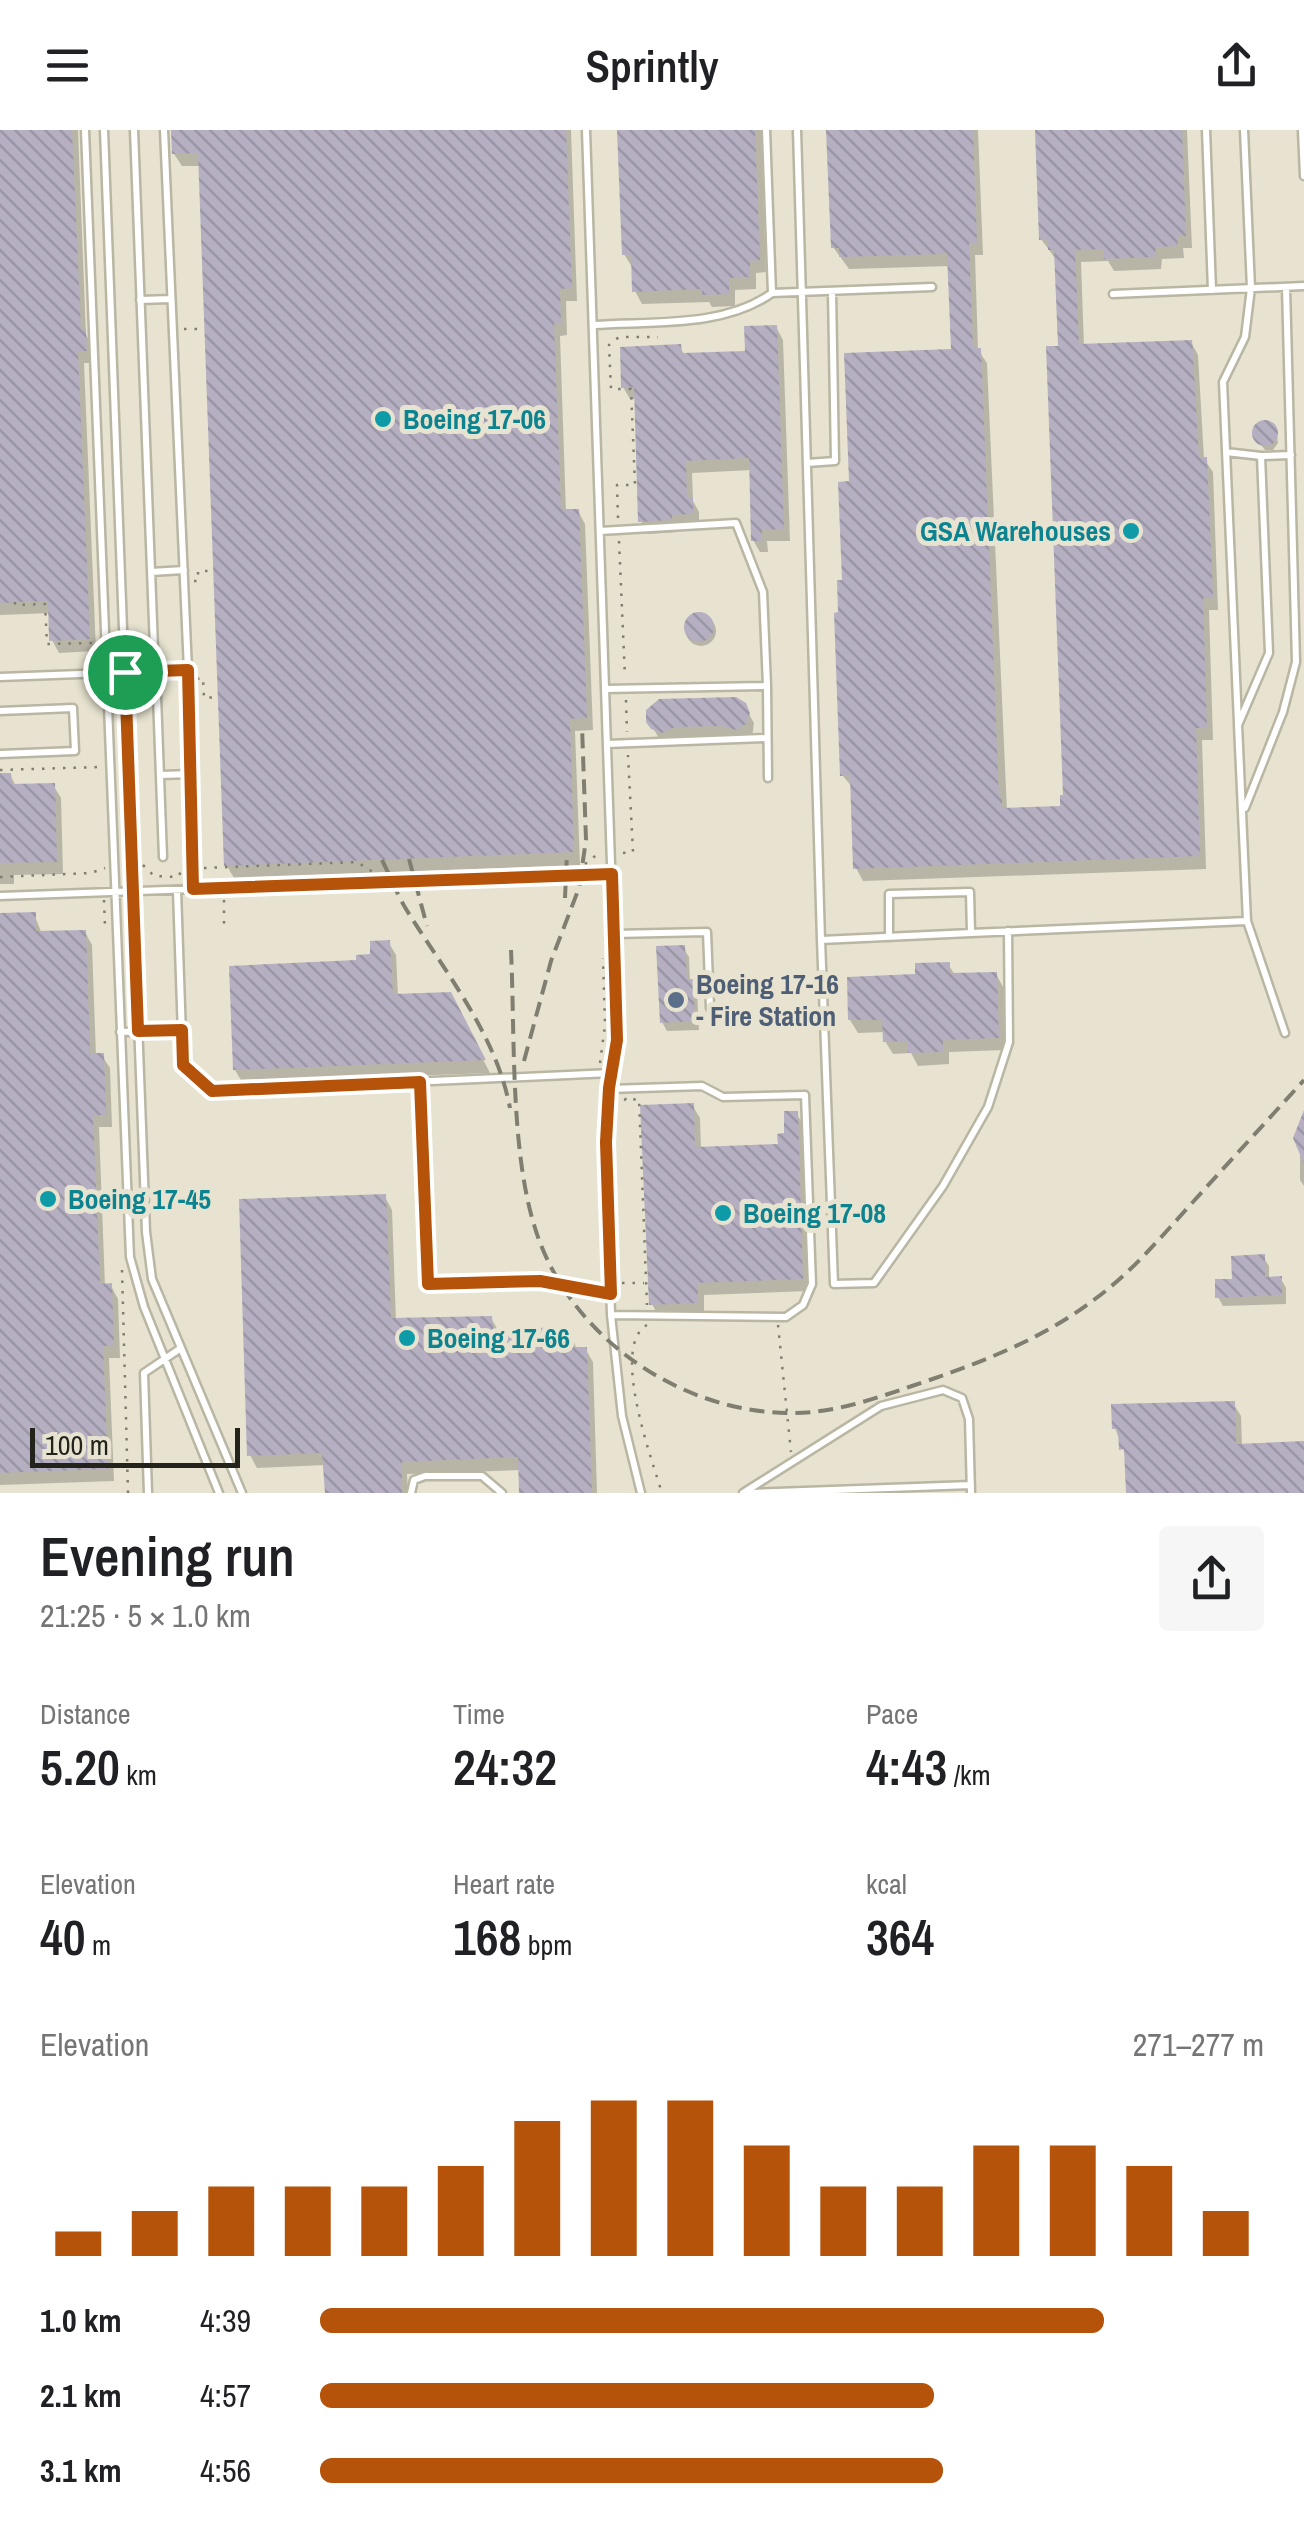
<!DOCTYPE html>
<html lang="en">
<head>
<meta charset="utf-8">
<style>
  :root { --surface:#fff; --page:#f6f6f6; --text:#202124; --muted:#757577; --accent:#b45309 }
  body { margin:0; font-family:"Archivo Narrow",sans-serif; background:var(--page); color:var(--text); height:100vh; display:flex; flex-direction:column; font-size:38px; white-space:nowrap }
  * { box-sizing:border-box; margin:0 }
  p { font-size:32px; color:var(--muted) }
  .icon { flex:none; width:55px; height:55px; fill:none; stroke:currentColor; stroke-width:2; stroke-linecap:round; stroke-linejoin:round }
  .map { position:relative; height:1363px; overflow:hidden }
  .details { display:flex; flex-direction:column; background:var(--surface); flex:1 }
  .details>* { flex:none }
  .scale { position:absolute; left:30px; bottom:25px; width:210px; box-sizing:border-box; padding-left:10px; border:5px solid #23221b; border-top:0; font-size:28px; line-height:35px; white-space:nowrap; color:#23221b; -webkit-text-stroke:8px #e7e3d0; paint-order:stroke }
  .pin { position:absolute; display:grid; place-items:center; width:85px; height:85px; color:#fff; margin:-42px; border:5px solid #fff; border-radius:50%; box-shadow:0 2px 10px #0007 }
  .round { display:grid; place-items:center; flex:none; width:105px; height:105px; border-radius:10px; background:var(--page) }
  .head { display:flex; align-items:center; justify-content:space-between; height:170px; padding:0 40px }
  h1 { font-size:55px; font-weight:600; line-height:75px }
  .stats { display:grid; grid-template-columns:repeat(3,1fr); gap:15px; height:170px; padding:10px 40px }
  .stats div { display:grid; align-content:center }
  .stats b { font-size:50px; font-weight:600 }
  .stats small { font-size:28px; font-weight:400 }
  .stats p { font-size:28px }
  .chart { height:280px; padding:20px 40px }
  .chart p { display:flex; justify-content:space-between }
  .chart svg { width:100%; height:180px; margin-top:10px; stroke:var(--accent); stroke-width:6 }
  ul { padding:0 40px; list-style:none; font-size:32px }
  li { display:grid; grid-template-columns:160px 120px 1fr; align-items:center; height:75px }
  li i { height:25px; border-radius:12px; background:var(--accent) }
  header { display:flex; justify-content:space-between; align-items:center; height:130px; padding:0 40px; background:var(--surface); font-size:45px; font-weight:600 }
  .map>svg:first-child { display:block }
</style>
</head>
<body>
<header><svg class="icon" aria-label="menu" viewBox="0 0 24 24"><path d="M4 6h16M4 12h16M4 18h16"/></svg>Sprintly<svg class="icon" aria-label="share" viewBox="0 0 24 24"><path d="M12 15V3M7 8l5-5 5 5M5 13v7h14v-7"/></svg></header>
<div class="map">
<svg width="1304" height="1363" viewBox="0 0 1304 1363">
  <defs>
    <pattern id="building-back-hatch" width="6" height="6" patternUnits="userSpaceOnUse" patternTransform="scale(2.5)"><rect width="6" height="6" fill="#b5afc1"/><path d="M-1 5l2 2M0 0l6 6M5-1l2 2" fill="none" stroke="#9b96a5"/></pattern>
  </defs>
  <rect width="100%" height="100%" fill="#e7e3d0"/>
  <!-- shadow -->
  <path fill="#0003" d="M0,0H78L86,205L92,215L93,233H84L96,521L59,523L52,510L51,483L0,485Z
    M173,0H571L577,171H566L567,205L560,206L566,382L578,381L585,394L593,600L575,601L580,735L234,748L227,736L201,36H182L174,24Z
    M620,0H761L766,142L756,143V159L735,160V176L712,177L709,172L642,174L635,161L632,137L624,124Z
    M829,0H978L983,125H975L978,220L987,233L1007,681L1062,678L1065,667L1057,131L1041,109L1037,0H1187L1192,118H1183L1184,128L1162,129L1161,139L1114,141L1108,131L1081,132L1084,217L1191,212L1198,225L1204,329L1213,342L1218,480H1209L1213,610H1202L1206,739L863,751L856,738L853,658L842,645L841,485L852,354L953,222L950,136L849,139L833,117Z
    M776,197L783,210L790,411H767L768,422H760L753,410L752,340L692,343L693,371L699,382V396L678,397V402L648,404L641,391L637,269H630L623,257L680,217L685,226L748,223Z
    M1266,294L1277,305L1278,313L1273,320H1265L1255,307L1259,296Z
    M686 501a15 15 0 1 1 30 0a15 15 0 1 1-30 0Z
    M746,579L754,593L752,607L683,609L670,615L661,612L653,598Z
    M10,645L16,656L53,655L61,668L63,744L14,745V754H0V646Z
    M34,784L42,804L85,802L92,815L96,926H102L110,938L112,997H99L105,1156H111L118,1169L120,1228H109L114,1351L0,1355V786Z
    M389,813L396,825L398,866L457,878L490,943L242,952L235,940L359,833L373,826Z
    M683,818L689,827L690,852L697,861L699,900L667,901L662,892Z
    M948,834L955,845L996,844L1003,857L1005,920L949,922V934L918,936L911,923L893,924L885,911V902L858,903L850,890L918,847Z
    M692,975L700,988L701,1019L780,1016L796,983L804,996L809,1161L704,1165V1185L659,1187L652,1174Z
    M1304,995V1056L1300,1050V1015Z
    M385,1067L392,1080L396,1191L491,1188L499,1202L569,1199L577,1220H586L593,1232L597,1363H522L521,1340L407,1344L408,1363H327L326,1335L257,1338L250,1325Z
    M1263,1127L1269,1136V1150L1281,1149L1286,1158V1174L1223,1176L1218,1167Z
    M1233,1273L1241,1286L1242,1316L1304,1314V1363H1128L1127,1329L1115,1298Z"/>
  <!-- building -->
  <path fill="url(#building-back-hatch)" d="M0,0H72L81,200L86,199L87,221H78L90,509L49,511L48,471L0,473Z
    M171,0H566L572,158L560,159L561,193H554L561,379H579L587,588L570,589L574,722L224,736L198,23L172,24Z
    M617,0H755L760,130L750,131V147L729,148V164L702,165V159L632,162L631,125H622Z
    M826,0H973L977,113H969L973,218H981L999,668H1002V678L1060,676V665H1063L1046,216H1058L1054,120H1048V109L1039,110L1035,0H1182L1186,106H1177L1178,116L1156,117L1155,127L1104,129L1103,119L1075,120L1079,214L1192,210L1199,327H1207L1213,467L1203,468L1207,598H1196L1200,726L853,739L850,646H840L834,483L838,482L837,450H842L838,352L849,351L844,223L951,219L947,124L839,127V118H831Z
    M777,195L784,399L762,400V411H751L749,328L686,331L687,367H693V384L672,385V390L638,392L634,257L621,258L620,217L681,214L682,223L745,221L744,196Z
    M1252 303a13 13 0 1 1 26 0a13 13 0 1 1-26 0Z
    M684 497a15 15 0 1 1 30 0a15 15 0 1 1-30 0Z
    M736,567L746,573L750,583L746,594L736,600L722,596L675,597L662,603L651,599L646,592V580L659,569Z
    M0,643H11L12,654L55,653L57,732L0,733Z
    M36,782V801L86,800L90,923H104L106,985H93L100,1154L112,1153L114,1216H103L108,1339L0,1343V783Z
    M390,810L393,864L451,862L486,930L233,940L229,836L356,830V825L370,824V811Z
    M685,815L687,849H693L695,891L660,893L656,816Z
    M950,832V843L997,842L999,908L943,910V922L908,923L907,911L883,912L882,890H848L847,847L915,844V833Z
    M694,973L695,1017L778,1014L777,1004L784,1003V981H798L803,1149L698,1153V1173L649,1175L640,975Z
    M1304,980V1034L1293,1008Z
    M386,1064L391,1188L492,1186L493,1199L571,1197V1217H587L592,1363H519L518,1327L402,1332V1363H325L322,1323L247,1326L239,1069Z
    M1265,1124V1147L1282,1146V1165L1215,1168V1149H1232L1231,1126Z
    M1235,1271L1236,1314L1304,1311V1363H1126L1124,1319L1119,1320L1118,1299H1112L1111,1274Z"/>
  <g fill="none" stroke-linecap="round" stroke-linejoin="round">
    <defs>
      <path id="lane" d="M85,0L130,1127L144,1177L219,1363
        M104,0L146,1102L152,1149L242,1363
        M134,0L154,518
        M164,0L188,540L193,759
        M586,0L617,910L609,959L606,1012L611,1185L622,1286L641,1363
        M797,0L821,810L971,803L970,762L889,764V807
        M1206,0L1212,160
        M1302,0L1304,46
        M772,163L932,157
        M1113,164L1304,156
        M140,170L171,169
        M594,195C652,191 723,198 772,163L766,0
        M1261,326L1291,325
        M807,333L835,331L832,161
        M600,401L736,393L763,462L767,556L605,559
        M151,442L184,440
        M0,547L188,540
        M767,556L768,648
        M157,566L163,727
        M0,581L73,578L75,621L0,624
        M1238,593L1223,252L1245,207L1251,158L1244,0
        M607,614L767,608
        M160,645L191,644
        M1245,678L1283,582L1296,532L1286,157
        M177,760L183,935L212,961L611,943
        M0,766L612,744
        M1247,791L1285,903
        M971,803L1247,791L1238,595L1269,523L1261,326L1226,322
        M614,804L707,802L710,878
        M821,810L834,1154L874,1153L943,1056L988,977L1009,912L1008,801
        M120,902L182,900
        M419,952L428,1154L540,1151L611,1164
        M609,959L702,956L723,967L805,965L812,1154L803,1175L786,1187L611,1185
        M148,1363L144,1243L181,1218
        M411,1363L414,1350L425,1346H482L502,1363
        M743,1363L881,1276L943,1260L962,1268L969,1289L971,1363
        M751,1363L971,1355"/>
    </defs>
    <!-- lane casing -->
    <use href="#lane" stroke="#b9b6a3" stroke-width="11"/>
    <!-- path -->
    <path stroke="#7f7c70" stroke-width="2.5" stroke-dasharray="2.5 8" stroke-linecap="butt" d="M184,199H205
      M618,388L617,355H635L631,259H611L609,215L619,207H658
      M619,411L625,547
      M194,451H198V441H214
      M15,472V475L45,474L47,514L93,513
      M197,549L203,548L204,568L218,567
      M626,570L627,602
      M0,640L100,637
      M623,723L633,722L628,625
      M585,734L599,723
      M143,735L154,746L178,747L182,740
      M204,738L357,732L373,742
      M0,747L91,743L105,738
      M104,770L105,797
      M224,770V794
      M600,933L605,895L603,828
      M626,968L625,970L639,969L647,1175
      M122,1140L128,1363
      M622,1153H644
      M647,1195C610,1216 652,1330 662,1363
      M778,1195L791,1322"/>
    <!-- lane -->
    <use href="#lane" stroke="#fff" stroke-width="6"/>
    <!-- rail -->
    <path stroke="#807e71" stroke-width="4" stroke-dasharray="15 8" stroke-linecap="butt" d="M409,729L427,796
      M382,730C390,746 397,764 406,779C445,842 496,904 510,978
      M565,768L567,723
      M511,820C515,904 510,1019 535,1098C568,1205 677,1281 787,1283C831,1284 871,1270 912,1256C977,1234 1040,1211 1095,1169C1132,1142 1161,1107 1192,1073C1229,1032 1267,991 1304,950
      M524,931L551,831L579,758L586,710L582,596"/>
  </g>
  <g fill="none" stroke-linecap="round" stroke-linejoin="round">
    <defs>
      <path id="route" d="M188,540L193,759L612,744L617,910L609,958L606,1012L611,1164L540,1151L428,1154L420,952L212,961L183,935L182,900L138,901L125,542Z"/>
    </defs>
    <!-- route casing -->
    <use href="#route" stroke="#fff" stroke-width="20"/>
    <!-- route -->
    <use href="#route" stroke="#b45309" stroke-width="12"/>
  </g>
  <!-- markers -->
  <g fill="#0f9aa8" stroke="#e7e3d0" stroke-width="4">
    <circle cx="383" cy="289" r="10"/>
    <circle cx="1131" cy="401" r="10"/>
    <circle cx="48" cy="1069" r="10"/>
    <circle cx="723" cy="1083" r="10"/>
    <circle cx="407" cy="1208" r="10"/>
  </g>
  <circle fill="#5c6f8a" stroke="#e7e3d0" stroke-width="4" cx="676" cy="870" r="10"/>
  <g text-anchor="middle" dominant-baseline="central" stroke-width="10" stroke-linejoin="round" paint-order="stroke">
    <!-- culture labels -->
    <g font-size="28" font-weight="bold" fill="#0d838f" stroke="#e7e3d0" text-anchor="start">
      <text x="403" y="289">Boeing 17-06</text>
      <text x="1111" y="401" text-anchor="end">GSA Warehouses</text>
      <text x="68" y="1069">Boeing 17-45</text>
      <text x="743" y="1083">Boeing 17-08</text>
      <text x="427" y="1208">Boeing 17-66</text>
    </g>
    <!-- service labels -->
    <g font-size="28" font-weight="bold" fill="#4e5e75" stroke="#e7e3d0" text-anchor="start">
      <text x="696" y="854">Boeing 17-16<tspan x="696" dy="32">- Fire Station</tspan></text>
    </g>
  </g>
</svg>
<div class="scale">100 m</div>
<div class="pin" style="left:125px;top:542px;background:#1e9e55"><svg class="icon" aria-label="arrive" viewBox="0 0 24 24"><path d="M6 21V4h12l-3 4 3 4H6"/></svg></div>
</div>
<section class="details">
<div class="head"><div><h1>Evening run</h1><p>21:25 · 5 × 1.0 km</p></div><a class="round"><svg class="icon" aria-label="share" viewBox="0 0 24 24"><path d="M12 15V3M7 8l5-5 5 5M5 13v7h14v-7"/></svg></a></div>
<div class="stats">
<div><p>Distance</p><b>5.20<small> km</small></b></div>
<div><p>Time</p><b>24:32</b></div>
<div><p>Pace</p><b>4:43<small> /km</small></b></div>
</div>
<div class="stats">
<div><p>Elevation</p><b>40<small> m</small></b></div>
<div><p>Heart rate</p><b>168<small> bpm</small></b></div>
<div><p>kcal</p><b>364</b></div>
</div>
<div class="chart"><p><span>Elevation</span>271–277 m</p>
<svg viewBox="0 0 160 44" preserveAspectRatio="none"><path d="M5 44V38M15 44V33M25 44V27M35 44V27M45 44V27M55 44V22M65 44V11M75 44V6M85 44V6M95 44V17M105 44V27M115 44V27M125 44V17M135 44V17M145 44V22M155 44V33"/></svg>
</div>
<ul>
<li><b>1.0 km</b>4:39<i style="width:83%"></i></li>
<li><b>2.1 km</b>4:57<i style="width:65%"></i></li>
<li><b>3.1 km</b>4:56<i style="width:66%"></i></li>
</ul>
</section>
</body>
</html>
